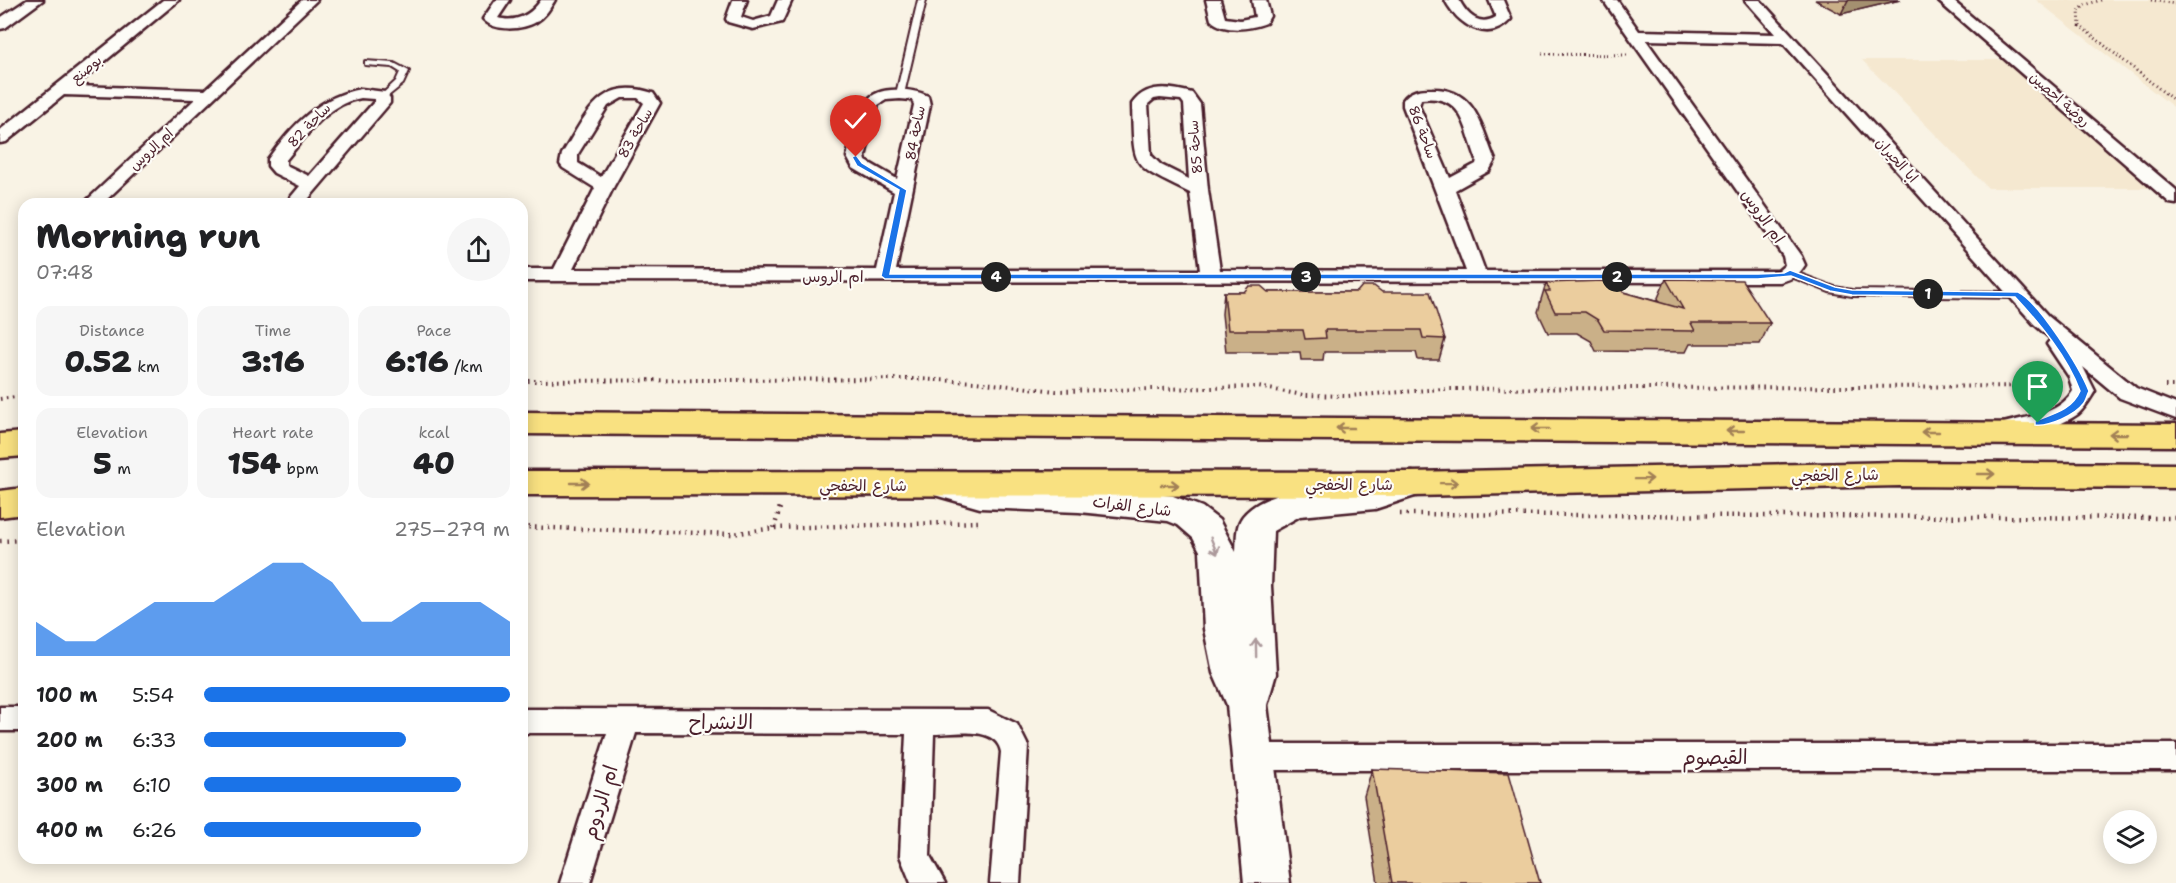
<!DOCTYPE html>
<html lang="en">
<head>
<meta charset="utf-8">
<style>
  :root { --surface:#fff; --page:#f6f6f6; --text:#202124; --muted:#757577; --accent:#1a73e8 }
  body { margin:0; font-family:"Shantell Sans","Playpen Sans Arabic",sans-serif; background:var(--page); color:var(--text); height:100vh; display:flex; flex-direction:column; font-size:22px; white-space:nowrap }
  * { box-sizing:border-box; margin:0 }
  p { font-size:20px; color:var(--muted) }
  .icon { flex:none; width:33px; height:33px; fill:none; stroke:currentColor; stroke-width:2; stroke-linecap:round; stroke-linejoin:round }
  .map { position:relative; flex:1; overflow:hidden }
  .side { position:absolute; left:18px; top:198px; width:510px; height:666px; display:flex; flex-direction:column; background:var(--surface); border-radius:18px; box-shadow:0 3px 15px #0003 }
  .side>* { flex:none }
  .buttons { position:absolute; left:2103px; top:810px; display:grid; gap:12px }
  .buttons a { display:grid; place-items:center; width:54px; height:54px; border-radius:50%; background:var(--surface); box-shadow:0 3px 15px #0003; font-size:30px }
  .pin { position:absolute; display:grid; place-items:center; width:51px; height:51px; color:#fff; margin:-62px -26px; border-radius:50% 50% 50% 0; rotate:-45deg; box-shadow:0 0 6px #0007 }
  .pin .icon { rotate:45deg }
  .km { position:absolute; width:30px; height:30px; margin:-15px; border-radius:50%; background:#222; color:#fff; font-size:16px; line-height:30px; text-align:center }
  .round { display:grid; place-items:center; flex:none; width:63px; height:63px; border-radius:32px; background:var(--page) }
  .headline { display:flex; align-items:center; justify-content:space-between; height:102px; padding:0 18px }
  h1 { font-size:33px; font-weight:800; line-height:45px }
  .stats { display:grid; grid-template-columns:repeat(3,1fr); gap:9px; height:102px; padding:6px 18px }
  .stats div { display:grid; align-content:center; border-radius:15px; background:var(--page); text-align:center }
  .stats b { font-size:30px; font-weight:800 }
  .stats small { font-size:16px; font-weight:400 }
  .stats p { font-size:16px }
  .chart { height:168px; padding:12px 18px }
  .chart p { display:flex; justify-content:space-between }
  .chart svg { width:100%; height:108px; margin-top:6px; fill:var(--accent); opacity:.7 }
  ul { padding:0 18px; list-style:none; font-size:20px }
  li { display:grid; grid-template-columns:96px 72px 1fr; align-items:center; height:45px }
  li i { height:15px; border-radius:8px; background:var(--accent) }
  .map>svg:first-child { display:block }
</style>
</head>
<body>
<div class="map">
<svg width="2176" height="883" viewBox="0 0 2176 883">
  <rect width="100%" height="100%" fill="#f9f3e5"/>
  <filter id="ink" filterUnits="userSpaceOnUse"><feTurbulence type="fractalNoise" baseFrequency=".0167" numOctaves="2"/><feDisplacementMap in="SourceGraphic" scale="12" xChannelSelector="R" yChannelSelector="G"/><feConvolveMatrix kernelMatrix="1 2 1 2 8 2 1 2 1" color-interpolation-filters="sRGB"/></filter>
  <g filter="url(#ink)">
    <!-- built -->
    <path fill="#f5e8d0" d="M2036,0H2176V109Z
      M1862,60H2007L2156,188H1988Z"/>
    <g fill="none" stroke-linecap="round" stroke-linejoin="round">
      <defs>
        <path id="lane" d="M918,0H926L904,94L900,97L896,94Z
          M365,61L394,63L409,71L403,84L382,101L378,98L396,81L400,72L392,67L365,65Z
          M1790,270L1835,287L1852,290L2018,292L2023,295L2018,298L1852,296L1829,292L1786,275L1785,273Z"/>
        <path id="street" d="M27,0H43L5,28L0,29V18Z
          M163,0H179L75,86L205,90L302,0H317L102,204H83L195,99L64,95L6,142L0,143V130Z
          M496,0H510L498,18C516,23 531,15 541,0H555C550,8 545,17 536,22C522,30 494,32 483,19Z
          M733,0H747L741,17L753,21L771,16L778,0H792L782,22L753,29L728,22L726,19Z
          M1206,0H1220L1225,18L1240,20L1255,17L1252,0H1266L1270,16L1266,23C1250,29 1224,33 1211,20Z
          M1445,0H1459C1467,15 1479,27 1496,17L1489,0H1503L1511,19C1488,45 1457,24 1445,0Z
          M1603,0H1617L1639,31L1775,34L1745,0H1760L2048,316L2136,388L2176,404V419L2120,398L2083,367L2095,391C2090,399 2085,408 2078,414C2062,426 2018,440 2000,434L1997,429L2000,424C2025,416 2058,416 2073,391L2069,377L2047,344L2051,339L2034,324L1783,43L1646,40L1801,256L1805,265C1798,276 1792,279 1780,282L522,281V269H554L595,188L563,168L560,164L562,154C586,116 599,75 653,93L660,103L614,186L573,269L877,270L894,192L853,168L847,157C855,128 855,92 891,90C904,89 916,90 928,96L930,105L896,270H1200L1190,193C1130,163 1134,171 1132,104C1146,83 1170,87 1192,93L1200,104L1208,190L1220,270L1466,271L1403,106V100C1410,90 1420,89 1432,89C1476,88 1481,127 1495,160L1489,171L1455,190L1485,271H1778L1785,265L1783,256ZM622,98H638L644,103L601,177L578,163V154L608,106ZM1160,98L1181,100L1184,104L1189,179L1161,165L1151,155L1148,104L1154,99ZM900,99L912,100L914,105L897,179L866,161L865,157L878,105L886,100ZM1421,99C1464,94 1464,127 1477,160L1476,164L1450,178L1419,106Z
          M1937,0H1952L2176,190V204L2170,203Z
          M361,89L385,92L390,98V103L304,204H285L300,186L274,173L268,166V159C292,125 320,96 361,89ZM361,98L374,99V102L309,176L286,165V160C307,135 327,104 361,98Z
          M0,707H24V731H0Z
          M522,709L988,710L1017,724L1028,746L1020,883H990L1001,752C996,725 954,734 934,734L930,856L945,883H911L900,856L906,734L636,733L590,883H560L607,733H522Z
          M1254,744H2176V770H1254L1244,766L1240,757L1244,748Z"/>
        <path id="secondary" d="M1412,472L1424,475L1429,484L1424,493L1375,509L1300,516L1273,531L1271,586L1276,674L1267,705L1290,883H1244L1227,705L1213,673L1204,629L1200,551L1193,538L1178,525L1168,521L1079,512L980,508L931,494L926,485L931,476L943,473L980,482L1079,486L1173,496L1202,507L1219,520L1236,552C1237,541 1235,526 1243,516C1270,484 1331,490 1367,485C1383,483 1397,476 1412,472Z"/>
        <path id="highway" d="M522,412L2176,424V446L522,434Z
          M24,432V456L0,458V434Z
          M1899,462L2176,464V488L1899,486L1412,496L522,495V471L1412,472Z
          M24,488V514L0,517V491Z"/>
      </defs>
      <!-- lane casing -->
      <use href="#lane" stroke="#4a1f2b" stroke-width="4"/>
      <!-- street casing -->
      <use href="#street" stroke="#4a1f2b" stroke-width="5"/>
      <!-- secondary casing -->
      <use href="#secondary" stroke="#4a1f2b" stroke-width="5"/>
      <!-- highway casing -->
      <use href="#highway" stroke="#4a1f2b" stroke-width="5"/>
      <!-- path-far2 -->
      <path stroke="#4a1f2b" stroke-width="3" stroke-dasharray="1 3" stroke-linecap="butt" d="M2101,0L2085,5L2079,11L2080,26L2176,102
        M2151,0L2176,4
        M1542,54L1627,55"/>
      <!-- path-far1 -->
      <path stroke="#4a1f2b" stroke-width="4" stroke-dasharray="1.5 4.5" stroke-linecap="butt" d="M522,381L917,379L975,382L1056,391L1258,387L1303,395L1348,396L1442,389L2044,386L2061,388
        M2165,386H2176
        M0,399L24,396
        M779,509L780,506"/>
      <!-- path -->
      <path stroke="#4a1f2b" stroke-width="4.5" stroke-dasharray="1.5 5" stroke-linecap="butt" d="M1400,514L2176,518
        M522,527L732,534L774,528L980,522
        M774,528L780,508
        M0,541L24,540"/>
      <!-- lane -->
      <use href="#lane" fill="#fdfcf7" fill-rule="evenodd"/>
      <!-- street -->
      <use href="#street" fill="#fdfcf7" fill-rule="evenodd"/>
      <!-- secondary -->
      <use href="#secondary" fill="#fdfcf7" fill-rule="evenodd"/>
      <!-- highway -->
      <use href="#highway" fill="#f9e181" fill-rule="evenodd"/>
    </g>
    <!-- wall -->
    <path fill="#cab088" stroke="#4a1f2b" stroke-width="1.5" d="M1815,0H1900L1841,14Z
      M1666,279L1770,323L1760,344H1690L1686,352L1596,351L1591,341L1577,333H1548L1538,312L1540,305V303L1546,283L1623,292L1659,302L1657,300Z
      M1224,292H1382L1445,339L1439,360H1418L1416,352H1324L1323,360H1301L1300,352H1226L1222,314Z
      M1372,769L1540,883H1378L1364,796Z"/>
    <!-- shaded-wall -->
    <path fill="#a4906f" stroke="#4a1f2b" stroke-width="1.5" d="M1848,0H1900L1841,14Z"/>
    <!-- building -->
    <path fill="#ebcd9e" stroke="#4a1f2b" stroke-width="1.5" d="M1666,279L1742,280L1770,323H1691L1695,331L1604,330L1598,320L1585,312H1555L1545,291H1550L1546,283L1602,281L1621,288L1623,292L1683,309Z
      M1249,286H1261L1268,292H1357L1362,286H1374L1382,292H1430L1445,339L1423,338L1421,330H1325L1326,338L1305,339L1303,330H1228L1224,292H1244Z
      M1372,769L1509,773L1540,883H1392Z"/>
    <!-- one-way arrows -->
    <defs><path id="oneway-shaft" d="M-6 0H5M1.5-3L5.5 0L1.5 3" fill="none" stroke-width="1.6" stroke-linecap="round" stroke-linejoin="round" transform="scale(1.5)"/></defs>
    <g stroke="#a28056">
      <use href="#oneway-shaft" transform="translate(1345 428) rotate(-180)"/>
      <use href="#oneway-shaft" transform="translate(1540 429) rotate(-180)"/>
      <use href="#oneway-shaft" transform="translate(1735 431) rotate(-180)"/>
      <use href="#oneway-shaft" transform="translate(1930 432) rotate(-180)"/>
      <use href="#oneway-shaft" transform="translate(2118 434) rotate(-179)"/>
      <use href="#oneway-shaft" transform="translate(1986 474)"/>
      <use href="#oneway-shaft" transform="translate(1644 479) rotate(-1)"/>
      <use href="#oneway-shaft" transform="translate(580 483)"/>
      <use href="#oneway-shaft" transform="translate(1449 483) rotate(-1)"/>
      <use href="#oneway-shaft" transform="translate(1170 485)"/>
    </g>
    <g stroke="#ac999b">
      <use href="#oneway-shaft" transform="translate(1214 546) rotate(68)"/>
      <use href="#oneway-shaft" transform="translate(1256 648) rotate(-91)"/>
    </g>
  </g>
  <!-- route -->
  <path fill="#1a73e8" stroke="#fff" stroke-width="1.5" d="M856,155L862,163L907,190L890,274H1758L1784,273L1790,270L1835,287L1852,290L2018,292C2039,302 2080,368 2089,391C2087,395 2086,401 2083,404C2075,415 2048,427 2035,425V421C2053,414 2072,410 2080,391C2067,356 2040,324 2015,297L1852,295L1830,291L1791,276L1758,279H885L881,276L899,190L857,166L852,157Z"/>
  <g text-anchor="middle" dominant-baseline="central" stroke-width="4.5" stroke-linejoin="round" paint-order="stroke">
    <!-- far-street labels -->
    <g font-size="14" fill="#4a1f2b" stroke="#fdfcf7">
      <text transform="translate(86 69) rotate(-39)">بوصنع</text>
      <text transform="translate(2060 99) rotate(41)">روضة احصين</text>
      <text transform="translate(309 125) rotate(-46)">ساحة 82</text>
      <text transform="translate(1423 132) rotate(69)">ساحة 86</text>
      <text transform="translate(635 133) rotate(-60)">ساحة 83</text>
      <text transform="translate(915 133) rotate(-79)">ساحة 84</text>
      <text transform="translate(1195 147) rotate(-95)">ساحة 85</text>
      <text transform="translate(151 149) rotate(-43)">ام الروس</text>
      <text transform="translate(1897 160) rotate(48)">ابا الحيران</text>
    </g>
    <!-- street labels -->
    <g font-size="16" fill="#4a1f2b" stroke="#fdfcf7">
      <text transform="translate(1763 216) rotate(55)">ام الروس</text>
      <text x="833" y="276">ام الروس</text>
      <text transform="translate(1835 475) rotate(-1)">شارع الخفجي</text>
      <text x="1349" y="484">شارع الخفجي</text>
      <text x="863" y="485">شارع الخفجي</text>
      <text transform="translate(1132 506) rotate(7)">شارع الفرات</text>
    </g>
    <!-- near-street labels -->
    <g font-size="20" fill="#4a1f2b" stroke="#fdfcf7">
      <text x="721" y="722">الانشراح</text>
      <text x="1715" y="757">القيصوم</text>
      <text transform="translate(600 802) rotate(-73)">ام الردوم</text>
    </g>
  </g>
</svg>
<div class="buttons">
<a><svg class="icon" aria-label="layers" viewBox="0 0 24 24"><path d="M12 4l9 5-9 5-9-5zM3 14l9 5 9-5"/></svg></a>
</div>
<div class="pin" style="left:2038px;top:423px;background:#1e9e55"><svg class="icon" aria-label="arrive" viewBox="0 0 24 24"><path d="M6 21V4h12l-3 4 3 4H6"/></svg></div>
<div class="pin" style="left:856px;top:157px;background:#d93025"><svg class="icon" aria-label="check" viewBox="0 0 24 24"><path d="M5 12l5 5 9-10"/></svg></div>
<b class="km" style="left:1928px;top:294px">1</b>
<b class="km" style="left:1617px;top:277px">2</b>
<b class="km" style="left:1306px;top:277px">3</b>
<b class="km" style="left:996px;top:277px">4</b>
<section class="side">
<div class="headline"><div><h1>Morning run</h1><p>07:48</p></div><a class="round"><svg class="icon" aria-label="share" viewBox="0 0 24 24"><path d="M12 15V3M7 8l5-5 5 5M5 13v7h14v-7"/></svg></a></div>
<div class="stats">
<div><p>Distance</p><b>0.52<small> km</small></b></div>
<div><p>Time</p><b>3:16</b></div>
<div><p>Pace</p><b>6:16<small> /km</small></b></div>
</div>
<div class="stats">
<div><p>Elevation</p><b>5<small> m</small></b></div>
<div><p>Heart rate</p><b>154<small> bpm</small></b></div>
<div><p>kcal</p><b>40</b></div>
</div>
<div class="chart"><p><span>Elevation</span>275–279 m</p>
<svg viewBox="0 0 160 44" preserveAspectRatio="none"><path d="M0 44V30L10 38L20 38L30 30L40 22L50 22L60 22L70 14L80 6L90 6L100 14L110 30L120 30L130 22L140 22L150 22L160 30V44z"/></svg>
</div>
<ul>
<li><b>100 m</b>5:54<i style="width:100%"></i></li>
<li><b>200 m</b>6:33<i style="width:66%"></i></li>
<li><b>300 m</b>6:10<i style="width:84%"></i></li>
<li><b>400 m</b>6:26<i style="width:71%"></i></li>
</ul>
</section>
</div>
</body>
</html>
